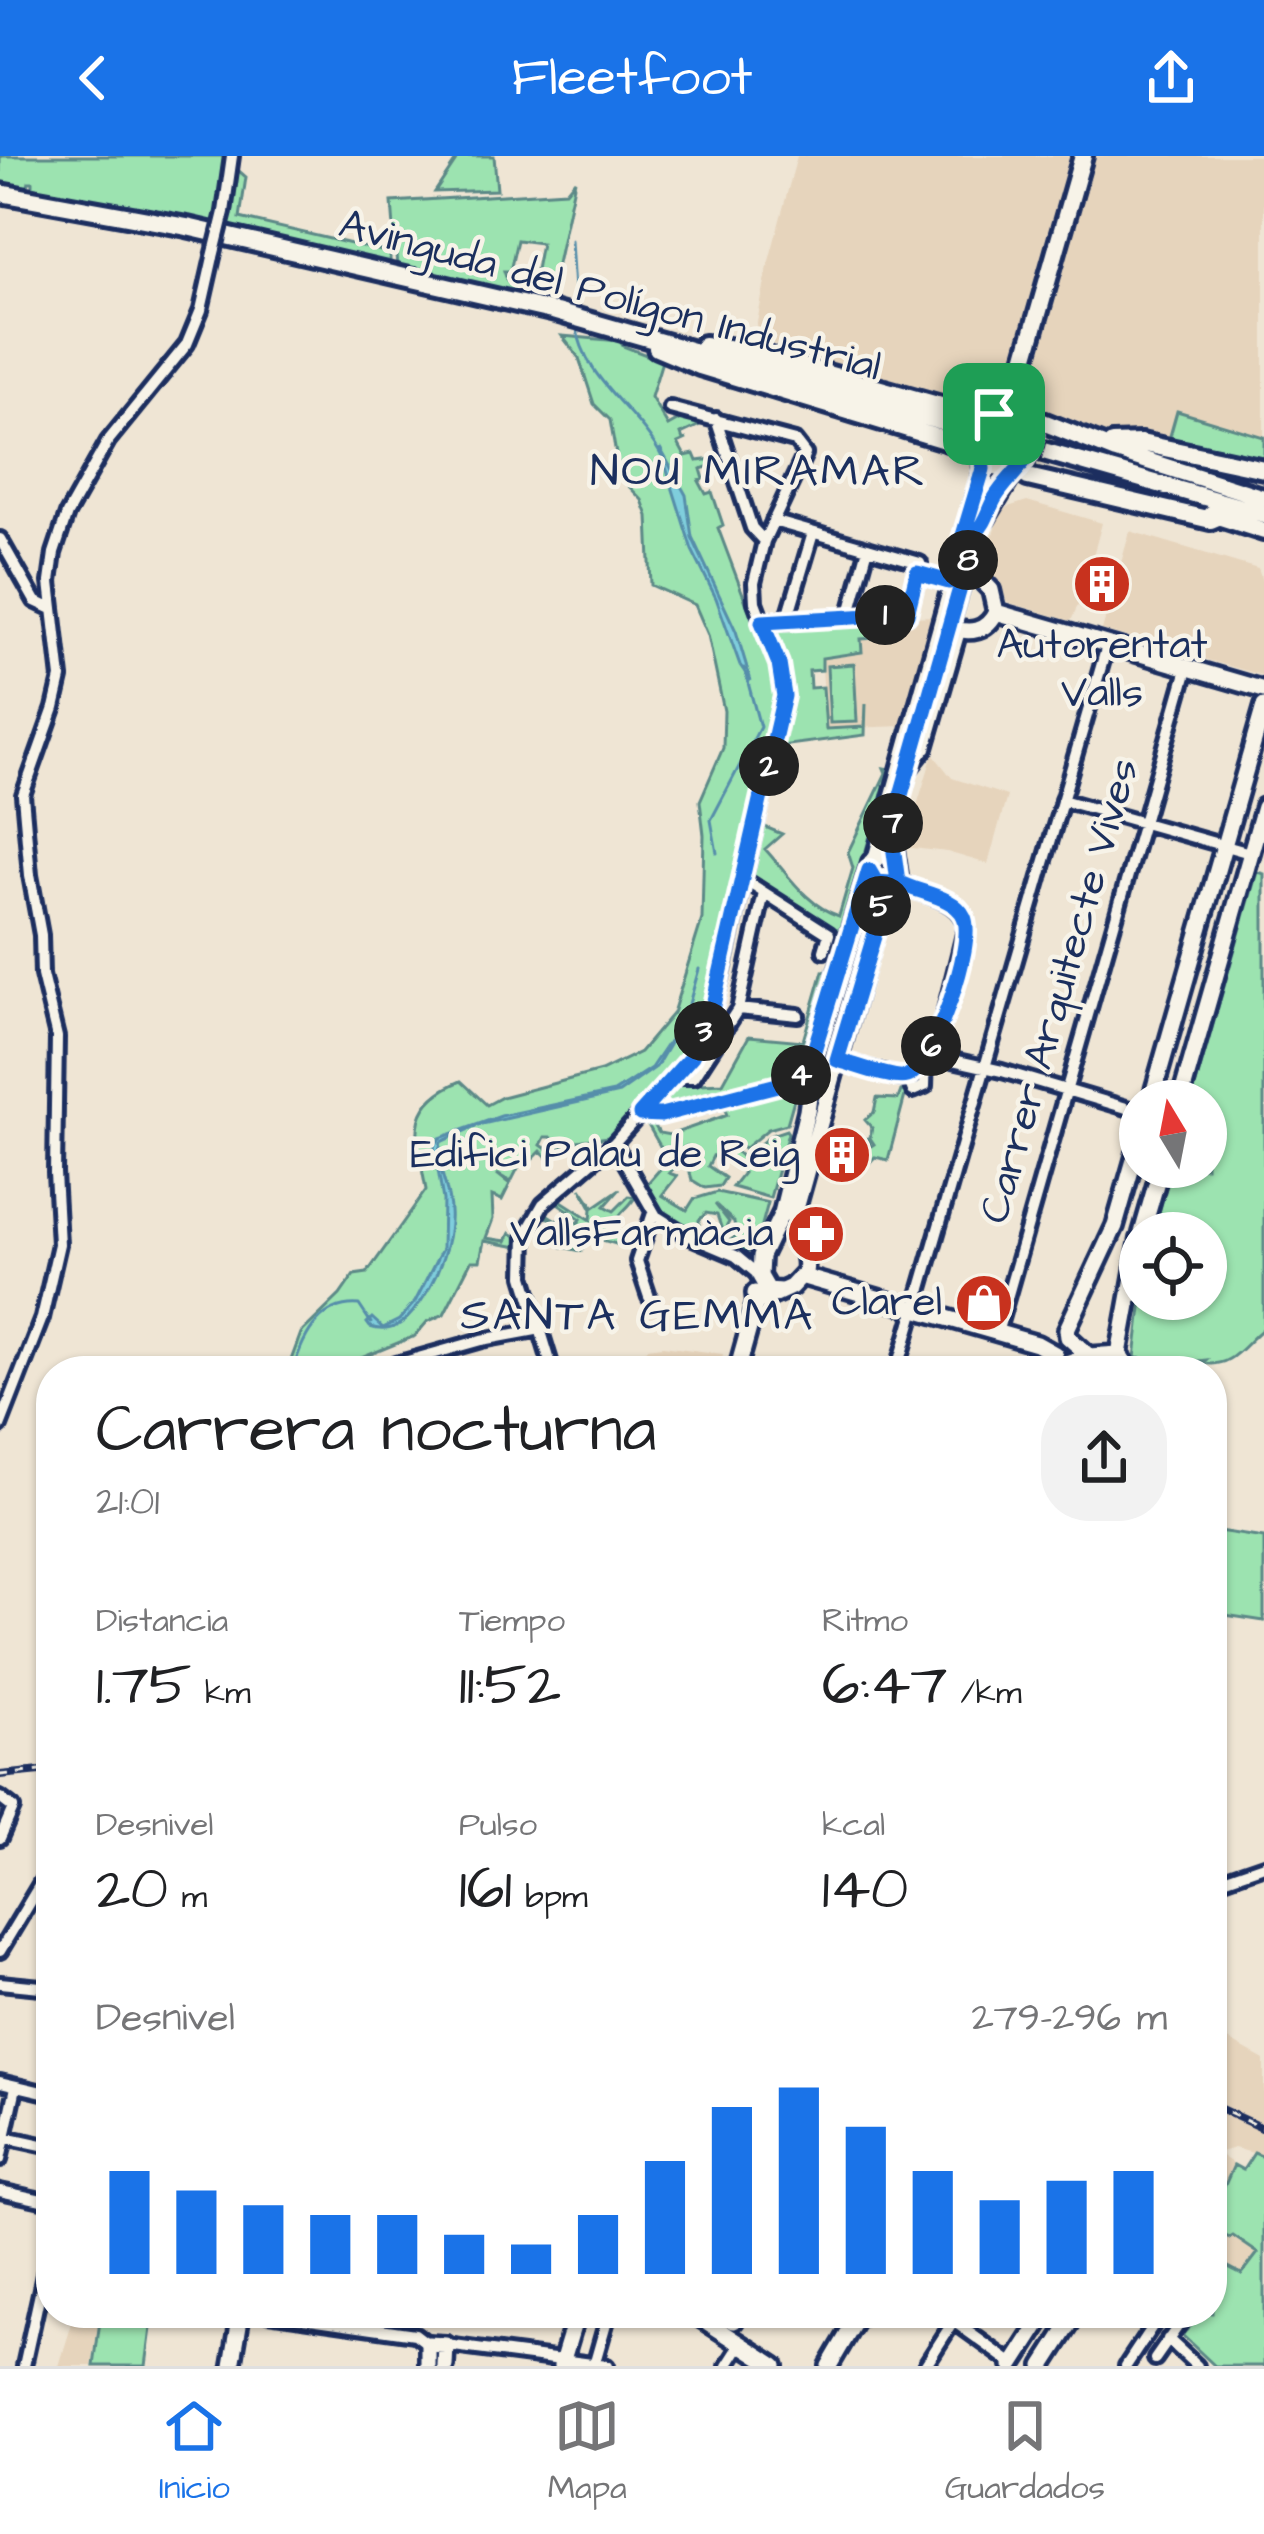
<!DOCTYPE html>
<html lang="es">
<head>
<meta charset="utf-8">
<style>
  :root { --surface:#fff; --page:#f2f2f2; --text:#202124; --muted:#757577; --line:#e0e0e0; --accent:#1a73e8 }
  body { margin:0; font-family:"Architects Daughter",sans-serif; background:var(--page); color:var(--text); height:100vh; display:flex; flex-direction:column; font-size:45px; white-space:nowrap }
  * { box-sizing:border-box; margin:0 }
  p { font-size:39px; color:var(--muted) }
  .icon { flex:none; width:66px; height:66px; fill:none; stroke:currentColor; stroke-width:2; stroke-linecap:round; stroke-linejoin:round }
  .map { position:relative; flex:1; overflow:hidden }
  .sheet { position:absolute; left:36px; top:1200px; width:1191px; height:972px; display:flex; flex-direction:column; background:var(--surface); border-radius:48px; box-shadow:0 3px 9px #0004 }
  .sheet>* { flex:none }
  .needle { width:78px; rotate:350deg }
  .tools { position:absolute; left:1119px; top:924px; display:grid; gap:24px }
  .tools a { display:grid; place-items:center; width:108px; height:108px; border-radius:50%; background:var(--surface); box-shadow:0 3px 9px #0004; font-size:60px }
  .pin { position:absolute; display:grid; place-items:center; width:102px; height:102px; color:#fff; margin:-51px; border-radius:24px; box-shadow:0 6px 18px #0006 }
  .km { position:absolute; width:60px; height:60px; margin:-30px; border-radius:50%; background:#222; color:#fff; font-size:33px; line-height:60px; text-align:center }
  .round { display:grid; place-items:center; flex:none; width:126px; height:126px; border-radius:48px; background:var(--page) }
  .summary { display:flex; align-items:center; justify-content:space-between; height:204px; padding:0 60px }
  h1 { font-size:66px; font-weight:600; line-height:90px }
  .stats { display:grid; grid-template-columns:repeat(3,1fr); gap:18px; height:204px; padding:12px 60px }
  .stats div { display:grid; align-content:center }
  .stats b { font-size:60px; font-weight:600 }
  .stats small { font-size:33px; font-weight:400 }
  .stats p { font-size:33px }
  .chart { height:336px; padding:24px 60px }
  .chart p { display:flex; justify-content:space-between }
  .chart svg { width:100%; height:216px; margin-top:12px; stroke:var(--accent); stroke-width:6 }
  header { display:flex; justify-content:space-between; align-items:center; height:156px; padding:0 60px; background:var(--accent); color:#fff; font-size:54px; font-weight:600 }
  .dock { display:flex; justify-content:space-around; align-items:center; height:168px; border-top:3px solid var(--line); background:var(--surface); font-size:33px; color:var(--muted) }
  .dock a { display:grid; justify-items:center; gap:6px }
  .dock .selected { color:var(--accent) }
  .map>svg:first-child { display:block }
</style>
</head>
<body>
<header><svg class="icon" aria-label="back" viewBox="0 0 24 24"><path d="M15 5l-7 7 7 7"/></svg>Fleetfoot<svg class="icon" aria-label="share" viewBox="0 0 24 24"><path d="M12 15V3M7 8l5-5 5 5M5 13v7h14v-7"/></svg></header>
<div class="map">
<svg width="1264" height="2210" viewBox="0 0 1264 2210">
  <rect width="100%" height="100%" fill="#efe5d4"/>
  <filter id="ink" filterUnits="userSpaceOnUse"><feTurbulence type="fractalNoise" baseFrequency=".00833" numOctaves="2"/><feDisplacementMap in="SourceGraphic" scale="24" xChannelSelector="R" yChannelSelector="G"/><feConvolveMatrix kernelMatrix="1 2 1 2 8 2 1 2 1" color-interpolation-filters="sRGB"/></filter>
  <g filter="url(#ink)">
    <!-- built -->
    <path fill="#e6d4bc" d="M797,0H1264V307L1138,279L1088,277L1045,254L997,240L974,250L754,182L769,105Z
      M1027,345L1102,367L1082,440L1071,465L1007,446L1000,427L983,414L998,361L1008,351Z
      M1130,375L1258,413L1264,430V520L1102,474Z
      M933,460L902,570L826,573L819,465Z
      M933,598L952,622L1007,640L988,708L947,696L904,691Z
      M663,1190L723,1198L719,1215H641L647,1192Z
      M1212,1875L1264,1904V2000L1234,1992L1217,1997L1264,2028V2090L1242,2119L1212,2147V2002L1218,1993L1212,1989Z
      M75,2157L100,2158L92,2210H59Z"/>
    <!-- green -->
    <path fill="#9ce3b0" stroke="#5c8987" stroke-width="3" d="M0,0H226L225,28L215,67L227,69L235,16L239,15L246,21L240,62L390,97V109L130,51L33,35V26H29L27,34L0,30Z
      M459,0H494L497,34L435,36Z
      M575,24L549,145L520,139L523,127L535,119L541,87L517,84L510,115H504L507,124H516L512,138L397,111L392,46L566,35Z
      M562,180L620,185L623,190L662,205L651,241L668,270L686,260L699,263L700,269L681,278L683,284L687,283L678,287L685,300L694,298L697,305L721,302L722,306L701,313L704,323L699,325L706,338L712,336L723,369L718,372L776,526L777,550L702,866L689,892L669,921L609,981L569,986L561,992L551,981H545L541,989L548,994L551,989L555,994L548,1002L541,995L526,1010L521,1006L511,1026L497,1018L510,1028L502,1044L492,1040L493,1063L486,1082L506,1085L510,1077L519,1082L518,1091L484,1085L480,1105H471L444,1158L427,1166L415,1180L361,1202L345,1215H287L301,1177L340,1139L354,1119L367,1117L426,1034C417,983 403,949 461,925L487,949L502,941L601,915L640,896L673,857L702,763L704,679L700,645L723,592L724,555L708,479L695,449L651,429L648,360L642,344L620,321L610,264L594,248L579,202Z
      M1177,255L1264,281V307L1173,283L1170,280Z
      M867,463L874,466L875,482L861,483L862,496L822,502V514L809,515L810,532L823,531L826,573L865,571L866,547L865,579L781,590C793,539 790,517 770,469Z
      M854,508L857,566L830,567L827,510Z
      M884,612L889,613L836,800L827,798L834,776L751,720L763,670L782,678L765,693C787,717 807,750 839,760L853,712L848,696L886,617Z
      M1257,716L1264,718V1172C1243,1188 1232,1213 1203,1207L1206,1204L1182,1207L1135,1202L1142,1143H1206V1077H1153L1172,1011H1206V945H1191Z
      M823,815L831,817L810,891L794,917L789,919L781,906L778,910L786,920L659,951L678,929L723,927L749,880L803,885Z
      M788,932L795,940L787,968L768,973L744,993L738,987L732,992L743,1002L771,979L786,974L788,977L770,1042L732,1031L743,1017L727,1002L724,1005L713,1000L708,1010L725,1022L720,1030L705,1032L692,1024L689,1013L693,1005L687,990L683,992L689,1005L682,998L679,1000L682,1005L669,1017L677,1020L662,1039L687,1054L694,1043L717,1036L768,1047L756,1091L746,1097L724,1090L737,1079L751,1075L736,1077L734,1066L715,1048L729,1066L723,1077L717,1059L706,1057L699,1064V1080L653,1052L648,1045L646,1029L668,1004L648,969L653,967L659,977L670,979L727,959L724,951L709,952Z
      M901,935L906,936L888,1004L875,1001L865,1011L858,1009L863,997L860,984L868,982L871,990L874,988L870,982L872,972L865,964L874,956L877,942L898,943Z
      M581,1032L594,1051L620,1033L605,1050L614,1055L629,1040L635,1041C626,1058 609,1058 622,1079L619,1089L589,1080L581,1095L562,1091L570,1069L540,1059L543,1056L556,1064L578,1067L581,1063L555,1045L557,1042L591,1064L592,1053Z
      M1212,1374L1264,1382V1465L1212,1457Z
      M1254,1997L1264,2001V2210H1215L1182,2179L1203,2157H1212V2091L1221,2095L1217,2105L1242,2118L1258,2097L1233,2080L1230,2082L1212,2074V2058L1234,2009L1243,2014Z
      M101,2157H153L146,2210H94Z"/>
    <!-- water -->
    <path fill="#7fcedc" stroke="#578eaa" stroke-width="3" d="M660,292L686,339L692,381L736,475L751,525L740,509L716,442L692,394Z
      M686,860L656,911L619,937L478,969L441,986C435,1005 444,1020 448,1040C457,1078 437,1128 412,1157C401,1170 387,1177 370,1171L367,1167L372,1162L383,1172L399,1164L415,1146L442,1093L443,1044L434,990L440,982L501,960L614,936L651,912Z"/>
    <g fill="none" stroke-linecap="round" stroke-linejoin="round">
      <!-- stream -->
      <path stroke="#578eaa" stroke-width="3" d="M571,84L575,152
        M576,168C584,226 638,253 663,303
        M1100,280L1120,279
        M717,697L711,664L760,571L744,512
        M685,862L699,813
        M293,1215C302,1182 320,1146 359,1149L371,1167"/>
      <defs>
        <path id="street" d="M224,56L232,0
          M716,263L752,372L764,385
          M0,383L35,445L52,453
          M917,417L949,426
          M849,461L868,392
          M787,464L813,377
          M762,466L907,458L920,407L773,365
          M908,615L926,592L960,475
          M1062,644L1250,697
          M873,703L980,320
          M896,722C917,742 957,738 966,770L939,878L908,922L913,935L925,930L926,898
          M743,723L829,778L824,795
          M738,853L798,859
          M926,898L1002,915L1140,956
          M837,904L901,922
          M676,921H694L738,853L764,737
          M640,958L660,959L789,926L812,910
          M614,987L656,1060L686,1079L736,1100L760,1120
          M649,1141L637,1105L653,1057
          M997,1177L1187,513
          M1124,1210L1169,1215
          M372,1215L482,1184L541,1173
          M553,1215L524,1120L525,1079L543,1048L614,987L692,900L710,862L724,810L784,540L779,509L755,446L754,427L764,385L805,298L795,285L670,252
          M897,1215L1107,490
          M0,1270L42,1162L59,1088L55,1017L57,881L42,819L41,779L30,719L23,639L54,552L61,522L50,426L54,397L67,358L108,285L187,188L201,154L213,101
          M0,1642L13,1652L0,1682
          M1212,1727L1264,1709
          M0,1795L51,1710
          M0,1827L51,1832
          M0,1926L51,1938
          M5,1981L51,1991
          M0,2004L16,1931
          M0,2035L51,2046
          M268,2157L415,2178L428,2188
          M942,2157L1013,2208
          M1168,2183L1197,2210
          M446,2189L607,2210
          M1155,2203L1187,2157
          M595,2206L609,2157
          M24,2210L51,2087
          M727,2210L741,2188
          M925,2210L953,2166
          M1126,2210L1161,2157"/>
        <path id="secondary" d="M986,362L1015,314
          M996,456L1264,534
          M948,471C969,478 986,477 996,456L991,434L976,418L975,397
          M886,683L976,376L984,331L982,298
          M1151,945L1264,550
          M1180,945L1264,651
          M1142,1077L1161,1011
          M804,1121L1037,1188L1055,1198
          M780,1135L768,1134L760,1120L761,1100L782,1057L807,955L816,890L871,706L883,699L896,705
          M756,1147L791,1131L805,1116C809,1096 795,1081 794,1060L883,742L898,719L891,674
          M1068,1181L1067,1173L1115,1070L1140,983
          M1068,1181L1089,1200L1119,1198
          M1119,1198L1140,1083
          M1119,1198L1124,1205L1122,1215
          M1049,1213L1075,1204L1102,1212
          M737,1215L756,1147L755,1137
          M693,2157L775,2210
          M721,2157L734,2165
          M232,2210L241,2157
          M428,2210V2188L446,2189L445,2210
          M561,2210L577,2157
          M829,2210L860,2157
          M1012,2210L1046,2157
          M1043,2210L1077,2157"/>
        <path id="primary" d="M0,37L187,71L556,156L1264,358
          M704,189L742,194L966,257L994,258
          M657,192L700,210L981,295
          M1024,207L1034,270
          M997,256L1024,207L1083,0
          M990,262L997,256L1015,255L1116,295L1264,342
          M982,284V298L993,310L1009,315L1024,308
          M1112,288L1141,287L1264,313
          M1017,314L1028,321L1211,364L1218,361
          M1211,358L1264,375"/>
      </defs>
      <!-- street casing -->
      <use href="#street" stroke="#1b2f5e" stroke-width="20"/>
      <!-- secondary casing -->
      <use href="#secondary" stroke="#1b2f5e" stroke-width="24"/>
      <!-- primary casing -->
      <use href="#primary" stroke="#1b2f5e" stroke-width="26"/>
      <!-- street -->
      <use href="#street" stroke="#f7f3e8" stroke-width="10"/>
      <!-- secondary -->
      <use href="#secondary" stroke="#f7f3e8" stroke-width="15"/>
      <!-- primary -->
      <use href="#primary" stroke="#f7f3e8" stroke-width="16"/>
      <defs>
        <path id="rail" d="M0,1619L51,1614
          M1212,1949L1264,1973"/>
      </defs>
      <!-- rail casing -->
      <use href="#rail" stroke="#1b2f5e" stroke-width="8"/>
      <!-- rail -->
      <use href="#rail" stroke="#f7f3e8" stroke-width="3" stroke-dasharray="9" stroke-linecap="butt"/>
      <defs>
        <path id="street-bridge" d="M213,101L224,56"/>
        <path id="primary-bridge" d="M984,278L987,268
          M1029,301L1034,282"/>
      </defs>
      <!-- street-bridge casing -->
      <use href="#street-bridge" stroke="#1b2f5e" stroke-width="20" stroke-linecap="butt"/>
      <!-- primary-bridge casing -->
      <use href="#primary-bridge" stroke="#1b2f5e" stroke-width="26" stroke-linecap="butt"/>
      <!-- street-bridge -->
      <use href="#street-bridge" stroke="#f7f3e8" stroke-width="10"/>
      <!-- primary-bridge -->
      <use href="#primary-bridge" stroke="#f7f3e8" stroke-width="16"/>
    </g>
  </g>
  <g fill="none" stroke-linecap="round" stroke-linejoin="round" filter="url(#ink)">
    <defs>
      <path id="route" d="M1009,254L1032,266C1041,301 1010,316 995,342C988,354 986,367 976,376L891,674L898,726C917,737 955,740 964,761C976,788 934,903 910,919C900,927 851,907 837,904L890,727L876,726L869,714L808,914L789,926L661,959L640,958L692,900L710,862L784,540L779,508L762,466L907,458L917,417L949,426L983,313L981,291L987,268L994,258Z"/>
    </defs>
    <!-- route casing -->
    <use href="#route" stroke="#fff" stroke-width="24"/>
    <!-- route -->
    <use href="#route" stroke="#1a73e8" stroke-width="15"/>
  </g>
  <!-- icons -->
  <defs>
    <symbol id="building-disc" viewBox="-11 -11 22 22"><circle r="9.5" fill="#c8321e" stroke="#f7f3e8"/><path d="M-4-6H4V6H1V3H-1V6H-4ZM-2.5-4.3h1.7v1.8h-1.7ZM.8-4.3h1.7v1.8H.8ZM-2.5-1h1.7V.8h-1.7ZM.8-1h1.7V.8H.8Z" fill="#fff"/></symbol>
    <symbol id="pharmacy-disc" viewBox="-11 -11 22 22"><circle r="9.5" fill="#c8321e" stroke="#f7f3e8"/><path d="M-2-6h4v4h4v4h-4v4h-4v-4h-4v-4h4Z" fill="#fff"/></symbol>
    <symbol id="shop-disc" viewBox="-11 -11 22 22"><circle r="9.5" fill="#c8321e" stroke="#f7f3e8"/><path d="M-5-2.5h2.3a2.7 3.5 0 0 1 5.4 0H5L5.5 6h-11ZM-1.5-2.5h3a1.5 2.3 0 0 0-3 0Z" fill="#fff"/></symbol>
  </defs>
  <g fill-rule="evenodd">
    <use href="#building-disc" x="1069" y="395" width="66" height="66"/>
    <use href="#building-disc" x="809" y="966" width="66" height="66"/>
    <use href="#pharmacy-disc" x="783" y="1045" width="66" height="66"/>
    <use href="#shop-disc" x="951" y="1114" width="66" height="66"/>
  </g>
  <g text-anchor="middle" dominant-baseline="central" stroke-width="9" stroke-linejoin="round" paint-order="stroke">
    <!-- street labels -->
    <g font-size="42" fill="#1b2f5e" stroke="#f7f3e8">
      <text transform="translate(610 140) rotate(15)">Avinguda del Polígon Industrial</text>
      <text transform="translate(1060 835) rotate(-74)">Carrer Arquitecte Vives</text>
    </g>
    <!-- poi labels -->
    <g font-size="42" fill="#1b2f5e" stroke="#f7f3e8" text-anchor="end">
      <text x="1102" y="490" text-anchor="middle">Autorentat<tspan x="1102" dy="48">Valls</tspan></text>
      <text x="800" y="999">Edifici Palau de Reig</text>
      <text x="774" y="1078">VallsFarmàcia</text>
      <text x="942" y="1147">Clarel</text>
    </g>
    <!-- neighbourhood labels -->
    <g font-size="45" letter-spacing="3" fill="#1b2f5e" stroke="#f7f3e8">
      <text x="759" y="316">NOU MIRAMAR</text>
      <text x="638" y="1160">SANTA GEMMA</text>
    </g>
  </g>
</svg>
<div class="tools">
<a><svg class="needle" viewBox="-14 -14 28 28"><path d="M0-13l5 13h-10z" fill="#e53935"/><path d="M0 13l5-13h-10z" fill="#757577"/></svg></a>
<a><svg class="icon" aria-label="locate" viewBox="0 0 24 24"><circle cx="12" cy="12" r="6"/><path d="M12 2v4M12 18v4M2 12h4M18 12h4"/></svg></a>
</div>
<div class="pin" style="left:994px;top:258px;background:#1e9e55"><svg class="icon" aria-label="arrive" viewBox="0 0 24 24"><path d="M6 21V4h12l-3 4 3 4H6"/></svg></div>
<b class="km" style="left:885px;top:459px">1</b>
<b class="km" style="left:769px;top:610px">2</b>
<b class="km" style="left:704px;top:875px">3</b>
<b class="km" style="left:801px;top:919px">4</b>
<b class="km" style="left:881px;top:750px">5</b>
<b class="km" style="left:931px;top:890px">6</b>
<b class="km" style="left:893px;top:667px">7</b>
<b class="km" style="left:968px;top:404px">8</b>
<section class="sheet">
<div class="summary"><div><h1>Carrera nocturna</h1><p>21:01</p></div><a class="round"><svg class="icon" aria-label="share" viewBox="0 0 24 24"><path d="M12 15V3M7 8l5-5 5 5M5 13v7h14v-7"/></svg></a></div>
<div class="stats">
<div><p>Distancia</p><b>1.75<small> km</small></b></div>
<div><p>Tiempo</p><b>11:52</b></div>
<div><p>Ritmo</p><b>6:47<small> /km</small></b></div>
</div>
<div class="stats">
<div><p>Desnivel</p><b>20<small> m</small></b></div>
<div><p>Pulso</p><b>161<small> bpm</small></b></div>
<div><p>kcal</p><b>140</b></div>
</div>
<div class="chart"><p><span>Desnivel</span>279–296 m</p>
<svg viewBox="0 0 160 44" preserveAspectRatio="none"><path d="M5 44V23M15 44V27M25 44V30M35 44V32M45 44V32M55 44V36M65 44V38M75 44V32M85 44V21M95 44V10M105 44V6M115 44V14M125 44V23M135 44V29M145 44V25M155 44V23"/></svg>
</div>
</section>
</div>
<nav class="dock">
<a class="selected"><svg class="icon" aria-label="home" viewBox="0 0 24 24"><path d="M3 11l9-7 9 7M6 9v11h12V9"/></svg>Inicio</a>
<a><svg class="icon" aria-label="map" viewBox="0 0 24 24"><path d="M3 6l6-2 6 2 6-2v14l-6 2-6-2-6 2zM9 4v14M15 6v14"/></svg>Mapa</a>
<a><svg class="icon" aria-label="saved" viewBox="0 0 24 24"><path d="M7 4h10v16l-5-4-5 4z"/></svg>Guardados</a>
</nav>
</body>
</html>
